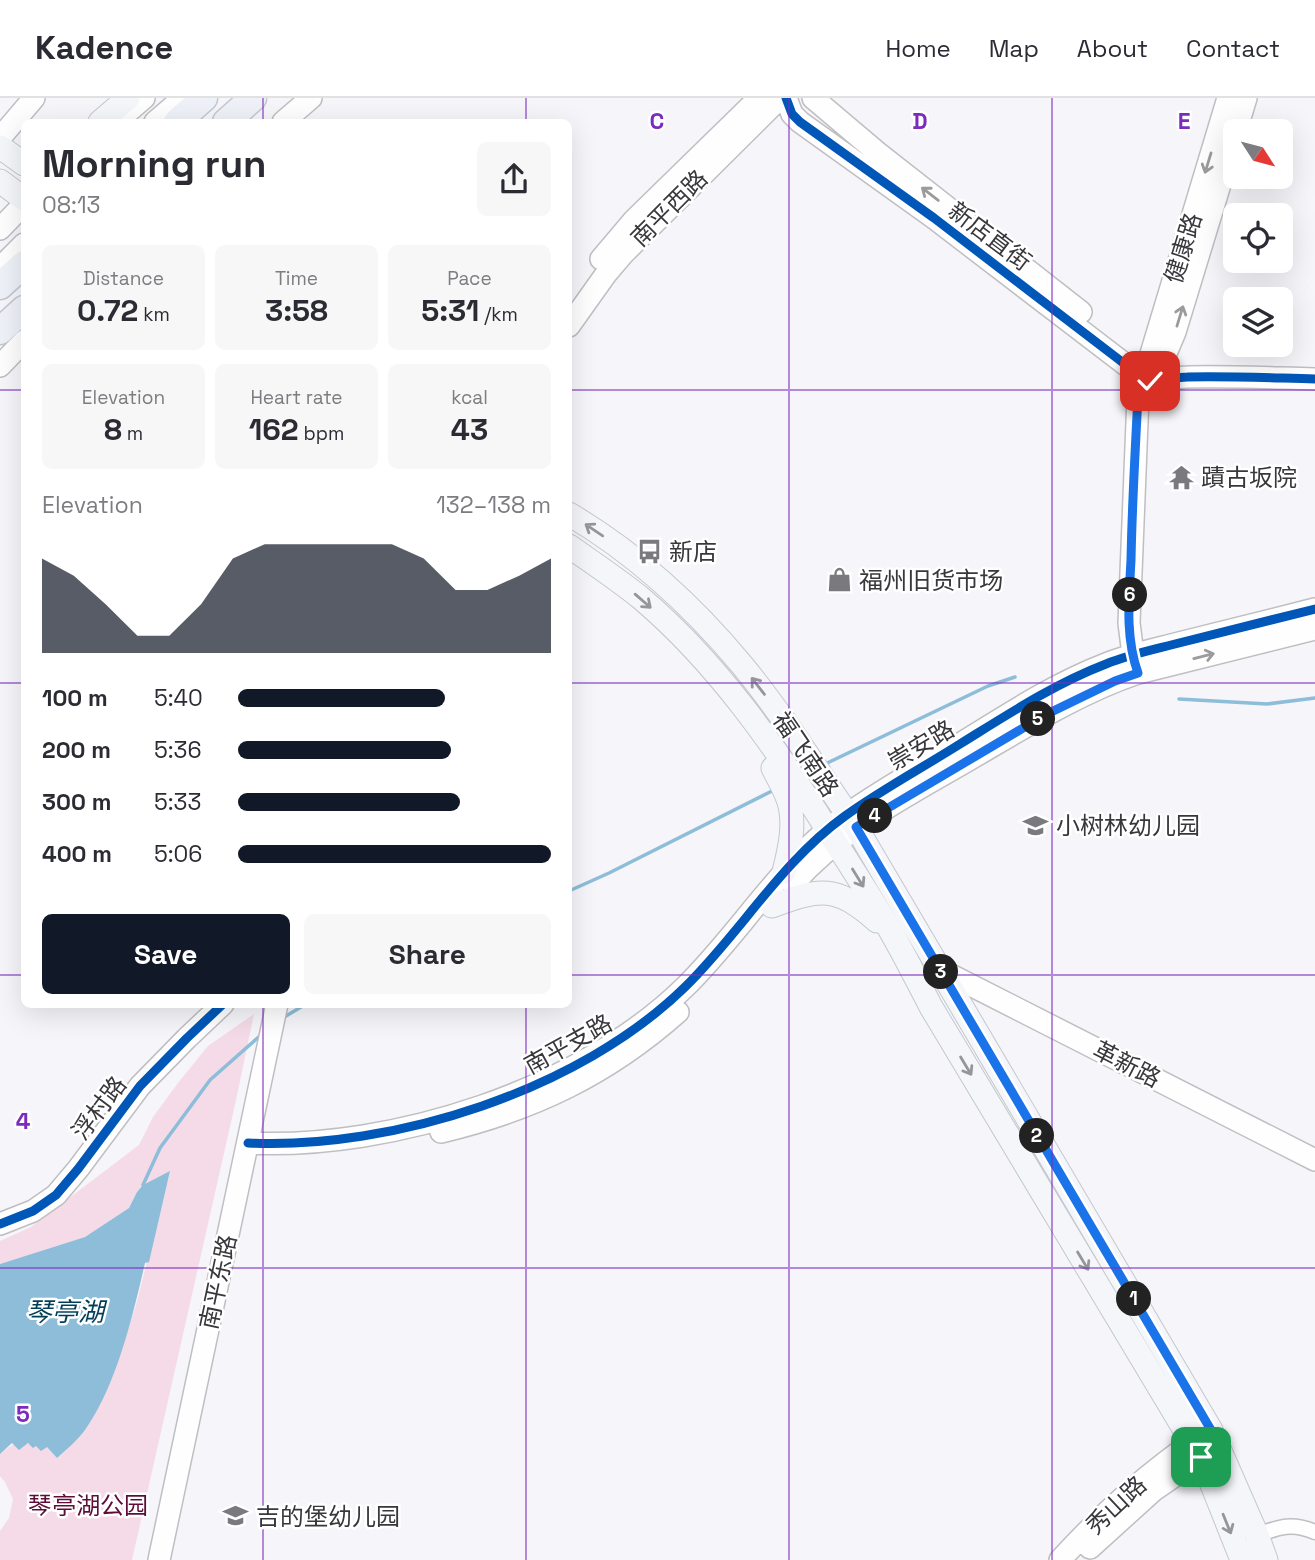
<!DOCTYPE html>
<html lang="en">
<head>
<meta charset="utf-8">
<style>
  :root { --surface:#fff; --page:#f7f7f7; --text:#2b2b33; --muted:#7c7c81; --line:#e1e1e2; --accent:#111827 }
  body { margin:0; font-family:"Space Grotesk","Noto Sans SC",sans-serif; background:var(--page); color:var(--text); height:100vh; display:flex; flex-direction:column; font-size:26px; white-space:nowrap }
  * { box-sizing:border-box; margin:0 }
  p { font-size:23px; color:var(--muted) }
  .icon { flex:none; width:38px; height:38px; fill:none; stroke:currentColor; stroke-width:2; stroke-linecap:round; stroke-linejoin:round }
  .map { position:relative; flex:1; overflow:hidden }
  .drawer { position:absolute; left:21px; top:21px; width:551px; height:889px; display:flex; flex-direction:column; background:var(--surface); border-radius:10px; box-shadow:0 7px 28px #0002 }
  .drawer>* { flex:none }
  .needle { width:46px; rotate:126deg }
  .controls { position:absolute; left:1223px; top:21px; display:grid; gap:14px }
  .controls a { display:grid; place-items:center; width:70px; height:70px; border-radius:10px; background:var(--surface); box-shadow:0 7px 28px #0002; font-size:35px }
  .pin { position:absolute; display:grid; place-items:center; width:60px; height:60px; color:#fff; margin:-30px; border-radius:14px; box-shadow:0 4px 10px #0006 }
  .km { position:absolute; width:35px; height:35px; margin:-18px; border-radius:50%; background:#222; color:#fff; font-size:19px; line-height:35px; text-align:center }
  .round { display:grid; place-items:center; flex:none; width:74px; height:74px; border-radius:10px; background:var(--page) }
  .overview { display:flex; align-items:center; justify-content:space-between; height:119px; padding:0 21px }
  h1 { font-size:38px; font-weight:600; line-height:52px }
  .stats { display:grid; grid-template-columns:repeat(3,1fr); gap:10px; height:119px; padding:7px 21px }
  .stats div { display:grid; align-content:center; border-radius:10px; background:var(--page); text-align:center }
  .stats b { font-size:30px; font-weight:600 }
  .stats small { font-size:19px; font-weight:400 }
  .stats p { font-size:19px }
  .chart { height:196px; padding:14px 21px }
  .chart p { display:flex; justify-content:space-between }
  .chart svg { width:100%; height:126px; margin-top:7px; fill:var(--accent); opacity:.7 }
  .cta { display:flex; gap:14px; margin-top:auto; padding:14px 21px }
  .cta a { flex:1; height:80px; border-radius:10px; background:var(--accent); color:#fff; font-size:28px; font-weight:600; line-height:80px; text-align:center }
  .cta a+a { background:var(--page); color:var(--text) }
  ul { padding:0 21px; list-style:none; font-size:23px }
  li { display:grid; grid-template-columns:112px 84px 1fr; align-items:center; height:52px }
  li i { height:18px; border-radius:9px; background:var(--accent) }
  header { display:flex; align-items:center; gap:42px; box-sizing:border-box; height:98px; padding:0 35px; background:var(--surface); border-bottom:2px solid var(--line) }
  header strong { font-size:33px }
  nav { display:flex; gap:38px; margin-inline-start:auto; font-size:24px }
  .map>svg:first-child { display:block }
</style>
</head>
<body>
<header>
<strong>Kadence</strong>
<nav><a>Home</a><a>Map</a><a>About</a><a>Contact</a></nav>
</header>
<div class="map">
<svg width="1315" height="1462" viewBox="0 0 1315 1462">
  <rect width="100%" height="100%" fill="#f5f5fa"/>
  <!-- green -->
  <path fill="#f4dbe7" d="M254,916L236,1002L132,1462H0V1433L9,1420L13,1401L5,1384L0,1378V1356C21,1338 23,1347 47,1349L57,1360L85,1331L97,1311L108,1289L136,1207L170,1074L143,1087L137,1094L129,1110L85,1139L0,1166V1143L31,1129L139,1047L153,1019L178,985L208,948Z"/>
  <!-- water -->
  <path fill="#8dbdd8" d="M170,1073L149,1164L145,1165C133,1217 117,1285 87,1329C79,1341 67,1351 57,1360L47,1349L41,1353L36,1348L33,1350L28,1345L19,1352L12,1345L0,1356V1166L85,1139L129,1110L137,1094L143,1087Z"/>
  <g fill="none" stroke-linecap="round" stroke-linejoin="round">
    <!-- stream -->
    <path stroke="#8dbdd8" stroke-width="3.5" d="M1179,601L1267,606L1315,600
      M823,667L988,588L1015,579
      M569,793L609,775L776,691
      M281,921L306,906
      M143,1087L160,1050L210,982L261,937"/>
    <defs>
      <path id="street" d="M1257,1437C1279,1429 1292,1424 1315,1434"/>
      <path id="secondary" d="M786,0L792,16L800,24L934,120L1143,280C1158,286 1172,279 1187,279C1230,278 1272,280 1315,281
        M813,0L878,55L1081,214
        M116,24L144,0
        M155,24L183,0
        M283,24L311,0
        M1236,33L1246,0
        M0,40L34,0
        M0,131L24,106
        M601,161L634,122L759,0
        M0,170L24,146
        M569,228L606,176L623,156L780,0
        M0,268L24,243
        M1153,278L1167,253L1175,234L1236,34
        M1136,568L1133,557L1129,525L1138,299L1228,0
        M793,786C842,730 909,697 972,660C1025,629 1079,595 1138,575L1315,531
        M939,871L1315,1062
        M441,1034C533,1012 607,977 678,914
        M248,1045C393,1052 580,992 685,889C741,834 781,764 845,718C881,692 922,670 960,646C1007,617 1054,586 1106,566C1131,556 1157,551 1183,544C1227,533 1271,522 1315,511
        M0,1126L33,1113L56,1097L78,1071L140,988L187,940L223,906
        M1090,1450L1154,1392L1215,1350
        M159,1462L277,906
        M1060,1462C1106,1412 1150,1373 1206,1335"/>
      <path id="primary" d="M100,24L128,0
        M0,49L24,66
        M0,83L24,101
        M569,416C635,455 693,508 742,567C784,618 819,675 856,729L1211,1332L1257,1437L1266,1462
        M569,448C593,465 619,482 642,501C717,565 775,648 827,731C850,767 873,802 894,839C907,862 919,886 931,909L1201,1359L1242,1462
        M773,670C778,680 784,690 788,701C796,724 790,750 784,774
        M772,808C821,790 836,787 877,823"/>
      <path id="highway" d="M177,24L204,0
        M226,24L253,0
        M0,188L24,166
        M0,233L24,211"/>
    </defs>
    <!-- street casing -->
    <use href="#street" stroke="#bfbfc3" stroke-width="17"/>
    <!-- secondary casing -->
    <use href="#secondary" stroke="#bfbfc3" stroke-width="24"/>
    <!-- primary casing -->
    <use href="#primary" stroke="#c4c7cf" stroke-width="25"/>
    <!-- highway casing -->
    <use href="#highway" stroke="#c4c7cf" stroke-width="29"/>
    <!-- street -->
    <use href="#street" stroke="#fefefe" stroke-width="14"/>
    <!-- secondary -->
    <use href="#secondary" stroke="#fefefe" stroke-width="21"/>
    <!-- primary -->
    <use href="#primary" stroke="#f4f6fa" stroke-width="23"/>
    <!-- highway -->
    <use href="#highway" stroke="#eef1f7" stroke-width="26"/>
    <defs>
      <path id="cycleway" d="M786,0L792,16L800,24L934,120L1143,280C1158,286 1172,279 1187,279C1230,278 1272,280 1315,281
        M248,1045C393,1052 580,992 685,889C741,834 781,764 845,718C881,692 922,670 960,646C1007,617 1054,586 1106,566C1131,556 1157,551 1183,544C1227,533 1271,522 1315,511
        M0,1126L33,1113L56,1097L78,1071L140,988L187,940L223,906"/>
    </defs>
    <!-- cycleway casing -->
    <use href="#cycleway" stroke="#fff" stroke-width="13"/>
    <!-- cycleway -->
    <use href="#cycleway" stroke="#0057b8" stroke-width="9"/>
  </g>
  <!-- one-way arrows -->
  <defs><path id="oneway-shaft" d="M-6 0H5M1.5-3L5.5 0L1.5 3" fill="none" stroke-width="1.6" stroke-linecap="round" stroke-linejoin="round" transform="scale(1.75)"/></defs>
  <g stroke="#9b9a9c">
    <use href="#oneway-shaft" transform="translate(1208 65) rotate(107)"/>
    <use href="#oneway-shaft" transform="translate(930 96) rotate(-142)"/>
    <use href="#oneway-shaft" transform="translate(1180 218) rotate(-73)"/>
    <use href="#oneway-shaft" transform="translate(1204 558) rotate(-14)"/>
  </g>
  <g stroke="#96969a">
    <use href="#oneway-shaft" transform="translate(594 432) rotate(-146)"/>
    <use href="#oneway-shaft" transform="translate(643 503) rotate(41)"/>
    <use href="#oneway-shaft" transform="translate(758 588) rotate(-128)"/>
    <use href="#oneway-shaft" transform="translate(858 780) rotate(58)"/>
    <use href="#oneway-shaft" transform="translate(966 968) rotate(59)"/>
    <use href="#oneway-shaft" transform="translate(1083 1163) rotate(59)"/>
    <use href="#oneway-shaft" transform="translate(1227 1426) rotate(68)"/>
  </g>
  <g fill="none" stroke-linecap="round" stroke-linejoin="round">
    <defs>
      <path id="route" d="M1150,283L1138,299C1135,354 1132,408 1131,462C1129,500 1125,539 1138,575L1115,583L1045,617L856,729L1211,1332L1219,1348L1201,1359"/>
    </defs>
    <!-- route casing -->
    <use href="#route" stroke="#fff" stroke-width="14"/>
    <!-- route -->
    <use href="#route" stroke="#1a73e8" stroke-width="9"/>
  </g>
  <!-- grid -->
  <path fill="none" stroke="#7b2cbf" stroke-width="2" stroke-opacity="0.55" d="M263,0V24M526,0V24M789,0V1462M1052,0V1462M0,292H24M569,292H1315M0,585H24M569,585H1315M0,877H24M569,877H1315M263,906V1462M526,906V1462M0,1170H1315"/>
  <!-- icons -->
  <defs>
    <symbol id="temple-bare" viewBox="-9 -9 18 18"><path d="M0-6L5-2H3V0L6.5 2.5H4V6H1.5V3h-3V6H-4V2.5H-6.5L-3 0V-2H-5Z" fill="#7a7a7e" stroke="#fff" stroke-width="2.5" paint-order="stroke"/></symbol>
    <symbol id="bus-bare" viewBox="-9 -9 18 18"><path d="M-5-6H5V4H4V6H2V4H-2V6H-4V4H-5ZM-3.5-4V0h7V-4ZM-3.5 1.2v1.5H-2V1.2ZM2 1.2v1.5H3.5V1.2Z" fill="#7a7a7e" stroke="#fff" stroke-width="2.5" paint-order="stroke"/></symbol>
    <symbol id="shop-bare" viewBox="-9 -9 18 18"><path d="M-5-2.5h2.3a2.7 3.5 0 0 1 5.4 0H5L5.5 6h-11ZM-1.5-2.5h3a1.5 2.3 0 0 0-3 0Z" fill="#7a7a7e" stroke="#fff" stroke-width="2.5" paint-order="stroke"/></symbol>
    <symbol id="school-bare" viewBox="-9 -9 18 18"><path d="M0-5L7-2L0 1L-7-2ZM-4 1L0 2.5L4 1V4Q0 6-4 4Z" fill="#7a7a7e" stroke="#fff" stroke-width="2.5" paint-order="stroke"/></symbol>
  </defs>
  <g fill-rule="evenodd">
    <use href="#temple-bare" x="1164" y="362" width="35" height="35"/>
    <use href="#bus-bare" x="632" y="436" width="35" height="35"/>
    <use href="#shop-bare" x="822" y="464" width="35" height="35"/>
    <use href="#school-bare" x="1018" y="710" width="35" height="35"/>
    <use href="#school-bare" x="218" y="1400" width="35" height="35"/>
  </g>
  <g text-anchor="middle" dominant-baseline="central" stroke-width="5" stroke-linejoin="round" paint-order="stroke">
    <!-- street labels -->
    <g font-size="24" fill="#38373b" stroke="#fff">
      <text transform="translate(669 110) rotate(-45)">南平西路</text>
      <text transform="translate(990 138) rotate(37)">新店直街</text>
      <text transform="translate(1183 150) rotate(-73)">健康路</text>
      <text transform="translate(921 647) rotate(-31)">崇安路</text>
      <text transform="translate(806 656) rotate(56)">福飞南路</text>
      <text transform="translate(568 946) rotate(-29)">南平支路</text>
      <text transform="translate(1127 966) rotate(27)">革新路</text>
      <text transform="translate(99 1010) rotate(-53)">浮村路</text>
      <text transform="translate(218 1184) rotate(-78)">南平东路</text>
      <text transform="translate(1116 1407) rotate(-43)">秀山路</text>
    </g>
    <!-- poi labels -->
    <g font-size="24" fill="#38373b" stroke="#fff" text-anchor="start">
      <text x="1201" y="379">蹟古坂院</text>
      <text x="669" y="453">新店</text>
      <text x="859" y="482">福州旧货市场</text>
      <text x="1056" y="727">小树林幼儿园</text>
      <text x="256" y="1418">吉的堡幼儿园</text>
    </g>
    <!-- park labels -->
    <g font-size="24" fill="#5d0d38" stroke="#fff">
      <text x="88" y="1407">琴亭湖公园</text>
    </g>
    <!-- water labels -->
    <g font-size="26" font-style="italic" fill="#013e58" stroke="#fff">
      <text x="65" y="1214">琴亭湖</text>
    </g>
  </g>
  <g font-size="23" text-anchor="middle" font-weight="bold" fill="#7b2cbf" stroke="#fff" stroke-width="5" stroke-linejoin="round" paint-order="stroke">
    <text x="657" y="31">C</text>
    <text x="920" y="31">D</text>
    <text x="1184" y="31">E</text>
    <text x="23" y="1031">4</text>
    <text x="23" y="1324">5</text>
  </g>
</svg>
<div class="controls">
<a><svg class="needle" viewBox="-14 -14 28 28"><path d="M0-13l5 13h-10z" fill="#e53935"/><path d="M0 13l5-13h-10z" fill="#7c7c81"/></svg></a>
<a><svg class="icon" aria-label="locate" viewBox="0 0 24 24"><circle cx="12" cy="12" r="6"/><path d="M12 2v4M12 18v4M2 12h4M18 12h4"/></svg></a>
<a><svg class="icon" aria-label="layers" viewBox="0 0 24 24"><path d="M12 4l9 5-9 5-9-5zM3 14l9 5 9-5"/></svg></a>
</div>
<div class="pin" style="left:1201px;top:1359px;background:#1e9e55"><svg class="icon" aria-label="arrive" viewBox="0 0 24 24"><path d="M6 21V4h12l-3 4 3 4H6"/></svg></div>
<div class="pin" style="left:1150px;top:283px;background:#d93025"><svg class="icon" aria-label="check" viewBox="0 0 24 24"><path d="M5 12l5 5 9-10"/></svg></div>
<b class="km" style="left:1134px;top:1201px">1</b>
<b class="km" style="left:1037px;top:1038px">2</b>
<b class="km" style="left:941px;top:874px">3</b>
<b class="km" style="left:875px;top:718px">4</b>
<b class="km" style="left:1038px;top:621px">5</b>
<b class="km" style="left:1130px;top:497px">6</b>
<section class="drawer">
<div class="overview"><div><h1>Morning run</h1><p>08:13</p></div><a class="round"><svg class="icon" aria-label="share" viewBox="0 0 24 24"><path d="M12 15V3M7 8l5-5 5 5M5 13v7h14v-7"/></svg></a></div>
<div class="stats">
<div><p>Distance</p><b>0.72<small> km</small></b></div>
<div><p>Time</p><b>3:58</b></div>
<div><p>Pace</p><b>5:31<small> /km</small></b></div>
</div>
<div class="stats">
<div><p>Elevation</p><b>8<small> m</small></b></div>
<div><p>Heart rate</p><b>162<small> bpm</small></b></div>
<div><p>kcal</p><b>43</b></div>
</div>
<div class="chart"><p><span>Elevation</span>132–138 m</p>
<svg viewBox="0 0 160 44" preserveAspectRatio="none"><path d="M0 44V11L10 17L20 27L30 38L40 38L50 27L60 11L70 6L80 6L90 6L100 6L110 6L120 11L130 22L140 22L150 17L160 11V44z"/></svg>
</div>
<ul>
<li><b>100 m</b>5:40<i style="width:66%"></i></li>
<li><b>200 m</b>5:36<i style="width:68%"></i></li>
<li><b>300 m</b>5:33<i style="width:71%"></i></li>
<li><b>400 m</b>5:06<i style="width:100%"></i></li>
</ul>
<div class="cta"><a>Save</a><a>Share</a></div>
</section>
</div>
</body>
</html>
